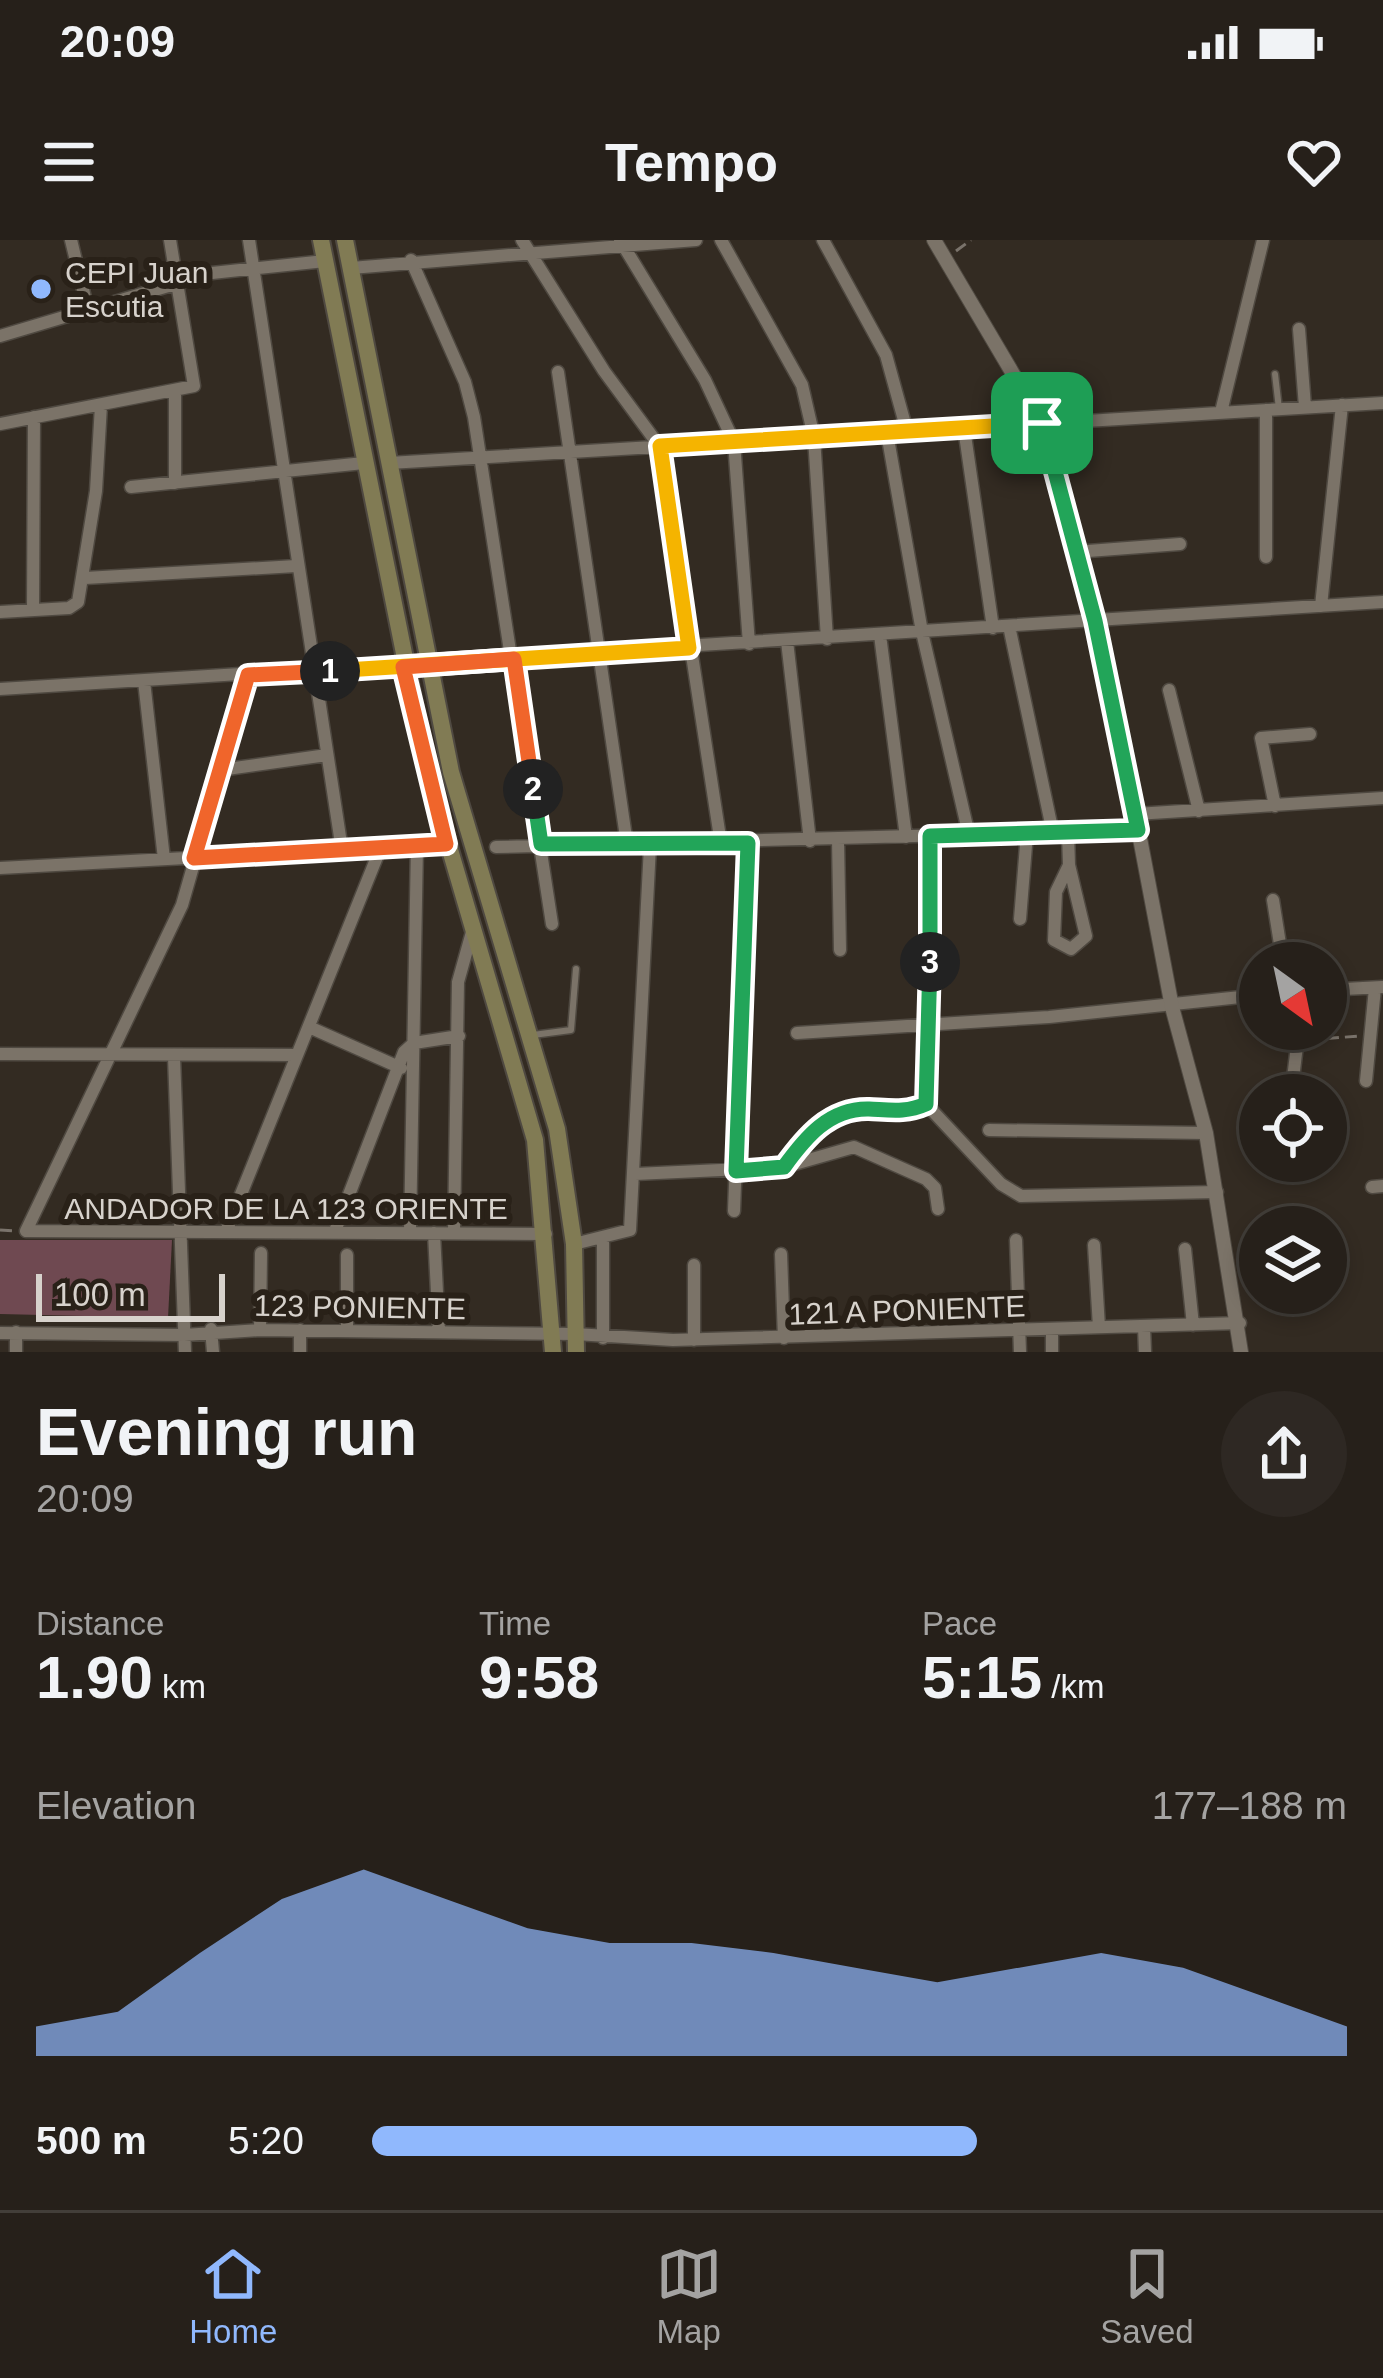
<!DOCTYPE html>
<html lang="en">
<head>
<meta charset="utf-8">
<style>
  :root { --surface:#26201a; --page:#2e2823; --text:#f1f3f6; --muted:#a4a3a2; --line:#423e39; --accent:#90b8fd }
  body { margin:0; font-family:Arial,sans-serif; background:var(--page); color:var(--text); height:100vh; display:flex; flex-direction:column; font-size:45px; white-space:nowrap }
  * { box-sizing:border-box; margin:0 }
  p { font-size:39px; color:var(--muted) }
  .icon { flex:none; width:66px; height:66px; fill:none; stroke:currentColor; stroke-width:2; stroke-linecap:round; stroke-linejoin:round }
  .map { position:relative; height:1112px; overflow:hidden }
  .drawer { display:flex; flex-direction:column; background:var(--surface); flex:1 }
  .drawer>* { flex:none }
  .needle { width:78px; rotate:147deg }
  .buttons { position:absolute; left:1239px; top:702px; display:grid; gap:24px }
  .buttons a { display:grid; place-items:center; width:108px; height:108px; border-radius:50%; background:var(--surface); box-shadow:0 6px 18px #0003,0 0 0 3px var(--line); font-size:60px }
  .scale { position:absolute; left:36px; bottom:30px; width:189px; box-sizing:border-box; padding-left:12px; border:6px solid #d7d2cc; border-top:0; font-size:33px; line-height:42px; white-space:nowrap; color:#d7d2cc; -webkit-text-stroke:9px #292118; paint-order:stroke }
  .pin { position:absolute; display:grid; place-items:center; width:102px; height:102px; color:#fff; margin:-51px; border-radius:24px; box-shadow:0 6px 18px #0006 }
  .km { position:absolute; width:60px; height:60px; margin:-30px; border-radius:50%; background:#222; color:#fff; font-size:33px; line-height:60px; text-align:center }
  .round { display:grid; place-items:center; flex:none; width:126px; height:126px; border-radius:63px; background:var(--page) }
  .headline { display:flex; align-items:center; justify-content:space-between; height:204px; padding:0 36px }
  h1 { font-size:66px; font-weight:700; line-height:90px }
  .metrics { display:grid; grid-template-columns:repeat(3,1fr); gap:18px; height:204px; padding:12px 36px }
  .metrics div { display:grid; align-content:center }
  .metrics b { font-size:60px; font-weight:700 }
  .metrics small { font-size:33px; font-weight:400 }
  .metrics p { font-size:33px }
  .chart { height:336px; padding:24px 36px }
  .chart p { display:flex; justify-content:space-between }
  .chart svg { width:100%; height:216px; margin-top:12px; fill:var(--accent); opacity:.7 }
  ul { padding:0 36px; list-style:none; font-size:39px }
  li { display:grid; grid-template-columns:192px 144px 1fr; align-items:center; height:90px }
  li i { height:30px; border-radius:15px; background:var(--accent) }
  .status { display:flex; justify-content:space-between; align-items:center; height:84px; padding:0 60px; background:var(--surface); direction:ltr }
  .status svg { height:33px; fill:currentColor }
  header { display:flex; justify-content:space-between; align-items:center; height:156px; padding:0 36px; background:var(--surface); font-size:54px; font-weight:700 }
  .tab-bar { display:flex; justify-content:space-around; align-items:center; height:168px; border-top:3px solid var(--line); background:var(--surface); font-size:33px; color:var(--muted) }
  .tab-bar a { display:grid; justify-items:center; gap:6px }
  .tab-bar .on { color:var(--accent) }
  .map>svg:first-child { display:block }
</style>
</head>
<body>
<div class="status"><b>20:09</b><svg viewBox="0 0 49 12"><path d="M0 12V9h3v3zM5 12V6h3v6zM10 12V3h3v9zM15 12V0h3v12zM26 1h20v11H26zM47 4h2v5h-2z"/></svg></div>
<header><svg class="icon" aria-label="menu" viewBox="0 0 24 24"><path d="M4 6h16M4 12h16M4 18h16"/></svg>Tempo<svg class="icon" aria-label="heart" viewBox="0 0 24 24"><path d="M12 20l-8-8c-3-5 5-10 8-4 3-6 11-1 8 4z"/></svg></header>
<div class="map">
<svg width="1383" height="1112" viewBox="0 0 1383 1112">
  <rect width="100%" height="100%" fill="#332b22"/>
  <!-- green -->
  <path fill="#6f4951" d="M0,1000H172L168,1078L0,1074Z"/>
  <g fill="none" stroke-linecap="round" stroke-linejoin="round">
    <defs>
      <path id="service" d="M1275,134L1279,169
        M533,795L571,790L576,729"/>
      <path id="minor" d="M71,0L88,70
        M249,0L342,610
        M522,0L604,131L660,207L721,604
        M620,0L705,140L734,202L749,404
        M721,0L802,145L814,197L827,399
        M823,0L886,115L907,191
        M411,20L465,142L474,177L552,684
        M351,28L696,0
        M1299,89L1305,167
        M0,96L212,33L325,21
        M558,132L627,604
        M1221,172L1263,0
        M0,184L194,146L170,0
        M964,188L993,388
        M887,193L922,392L969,595
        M389,223L1383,163
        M175,243V152
        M131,247L364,223
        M1075,312L1180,304
        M1266,317V170
        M85,338L296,326
        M1321,366L1342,165
        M33,370L34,177
        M0,372L69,368L78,362L96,251L101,165
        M1009,386L1053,593
        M880,395L906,597
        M787,401L810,601
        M248,435L182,665L26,991L546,994
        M144,441L164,619
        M0,449L1383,362
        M1169,450L1199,571
        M220,530L327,515
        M1275,566L1261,498L1310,494
        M1136,574L1383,558
        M1068,593L1069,625L1086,696L1071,709L1054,700L1056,652L1069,625
        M838,600L840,710
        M496,607L1138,590
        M0,628L446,604
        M1273,660L1283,723
        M1020,679L1027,593
        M1326,750L1382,747
        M309,787L401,828
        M797,793L1049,777L1260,755
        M0,814L297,815
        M174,817L185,1112
        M1366,841L1375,748
        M1291,855L1299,789
        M926,864L930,596
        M989,890L1206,893
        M784,927C805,898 829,868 868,869C890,870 906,872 926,864L1001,944L1021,956L1217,952
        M635,934L784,927L854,907L926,939L935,948L938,969
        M1372,947L1383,946
        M734,971L748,603
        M227,989L381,607
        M335,991L404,812L414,803L459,796
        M410,992L417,605
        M434,993L439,1092
        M454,993L458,742L472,692
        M1016,1000L1020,1112
        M574,1004L630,990L650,606
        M1094,1005L1099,1087
        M1185,1009L1193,1085
        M781,1014L784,1098
        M694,1025V1100
        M1144,1086L1145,1112
        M211,1089L213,1112
        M260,1090L261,1013
        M300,1090V1112
        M1052,1090V1112
        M347,1091V1015
        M16,1092V1112
        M0,1093L184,1095L260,1090L575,1094L673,1100L1240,1083
        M603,1098V999"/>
      <path id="tertiary" d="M934,0L1042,183L1116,472L1172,767L1206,893L1241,1112"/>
      <path id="secondary" d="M321,0L429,538L535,900L553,1112
        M345,0L451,532L557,889L574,1004L576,1112"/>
    </defs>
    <!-- service casing -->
    <use href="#service" stroke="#4f4941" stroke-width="9"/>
    <!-- minor casing -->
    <use href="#minor" stroke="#4f4941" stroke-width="15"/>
    <!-- tertiary casing -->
    <use href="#tertiary" stroke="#4f4941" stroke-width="16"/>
    <!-- secondary casing -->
    <use href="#secondary" stroke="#4f4941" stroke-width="20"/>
    <!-- path -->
    <path stroke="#7a736b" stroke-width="3" stroke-dasharray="12 6" stroke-linecap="butt" d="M956,11L971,0
      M1309,800L1359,796
      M0,990L16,991"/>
    <!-- service -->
    <use href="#service" stroke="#7b7368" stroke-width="6"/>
    <!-- minor -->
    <use href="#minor" stroke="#7b7368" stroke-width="12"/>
    <!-- tertiary -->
    <use href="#tertiary" stroke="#7b7368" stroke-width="14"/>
    <!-- secondary -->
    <use href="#secondary" stroke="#817b54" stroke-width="16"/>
  </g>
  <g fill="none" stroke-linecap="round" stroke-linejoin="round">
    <defs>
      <path id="split-1" d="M330,431L689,408L660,206L1042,183"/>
      <path id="split-2" d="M330,431L248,435L194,618L446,604L403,427L514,419L533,549"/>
      <path id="split-3" d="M533,549L541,604L748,603L736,931L784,927C805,898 829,868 869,869C890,870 906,873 926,864L930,722"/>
      <path id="split-4" d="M930,722V596L1138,590L1095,381L1042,183"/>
    </defs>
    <!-- split-1 casing -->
    <use href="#split-1" stroke="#fff" stroke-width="24"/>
    <!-- split-2 casing -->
    <use href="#split-2" stroke="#fff" stroke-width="24"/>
    <!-- split-3 casing -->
    <use href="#split-3" stroke="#fff" stroke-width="24"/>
    <!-- split-4 casing -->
    <use href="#split-4" stroke="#fff" stroke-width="24"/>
    <!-- split-1 -->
    <use href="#split-1" stroke="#f5b400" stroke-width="15"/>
    <!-- split-2 -->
    <use href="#split-2" stroke="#f0652b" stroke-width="15"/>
    <!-- split-3 -->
    <use href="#split-3" stroke="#22a559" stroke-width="15"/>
    <!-- split-4 -->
    <use href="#split-4" stroke="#22a559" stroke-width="15"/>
  </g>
  <!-- markers -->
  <circle fill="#90b8fd" stroke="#292118" stroke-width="4.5" cx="41" cy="49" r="12"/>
  <g text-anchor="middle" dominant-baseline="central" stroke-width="12" stroke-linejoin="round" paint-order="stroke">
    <!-- poi labels -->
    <g font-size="30" fill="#d7d2cc" stroke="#292118" text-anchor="start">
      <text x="65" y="32">CEPI Juan<tspan x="65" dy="34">Escutia</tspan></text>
    </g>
    <!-- street labels -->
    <g font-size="30" fill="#d7d2cc" stroke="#292118">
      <text x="286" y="968">ANDADOR DE LA 123 ORIENTE</text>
      <text transform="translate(360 1067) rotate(1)">123 PONIENTE</text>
      <text transform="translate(907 1070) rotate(-2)">121 A PONIENTE</text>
    </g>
  </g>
</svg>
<div class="buttons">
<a><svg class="needle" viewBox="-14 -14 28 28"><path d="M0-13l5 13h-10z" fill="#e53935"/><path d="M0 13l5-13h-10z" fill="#a4a3a2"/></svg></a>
<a><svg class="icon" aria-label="locate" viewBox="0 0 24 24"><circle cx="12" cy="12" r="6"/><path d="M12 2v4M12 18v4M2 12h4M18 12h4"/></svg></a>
<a><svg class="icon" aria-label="layers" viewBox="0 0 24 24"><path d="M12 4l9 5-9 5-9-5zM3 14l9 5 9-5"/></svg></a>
</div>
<div class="scale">100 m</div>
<div class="pin" style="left:1042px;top:183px;background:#1e9e55"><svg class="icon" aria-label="arrive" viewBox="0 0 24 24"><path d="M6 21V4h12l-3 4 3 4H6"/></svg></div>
<b class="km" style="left:330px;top:431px">1</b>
<b class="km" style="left:533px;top:549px">2</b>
<b class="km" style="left:930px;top:722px">3</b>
</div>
<section class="drawer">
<div class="headline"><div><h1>Evening run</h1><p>20:09</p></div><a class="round"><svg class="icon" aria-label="share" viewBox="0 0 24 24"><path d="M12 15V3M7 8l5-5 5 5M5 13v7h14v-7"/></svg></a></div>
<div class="metrics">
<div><p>Distance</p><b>1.90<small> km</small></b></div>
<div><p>Time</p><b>9:58</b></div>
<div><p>Pace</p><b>5:15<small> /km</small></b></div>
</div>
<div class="chart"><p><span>Elevation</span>177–188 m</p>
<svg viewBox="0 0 160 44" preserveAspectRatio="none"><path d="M0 44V38L10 35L20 23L30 12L40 6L50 12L60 18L70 21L80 21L90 23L100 26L110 29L120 26L130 23L140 26L150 32L160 38V44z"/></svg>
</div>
<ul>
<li><b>500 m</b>5:20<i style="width:62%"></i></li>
</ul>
</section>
<nav class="tab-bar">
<a class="on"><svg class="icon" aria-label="home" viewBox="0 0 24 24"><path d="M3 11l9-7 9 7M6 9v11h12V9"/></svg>Home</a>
<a><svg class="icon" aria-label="map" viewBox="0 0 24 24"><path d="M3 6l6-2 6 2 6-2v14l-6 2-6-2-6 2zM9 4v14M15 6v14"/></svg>Map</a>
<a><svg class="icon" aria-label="saved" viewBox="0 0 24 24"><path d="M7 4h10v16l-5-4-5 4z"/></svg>Saved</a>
</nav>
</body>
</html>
